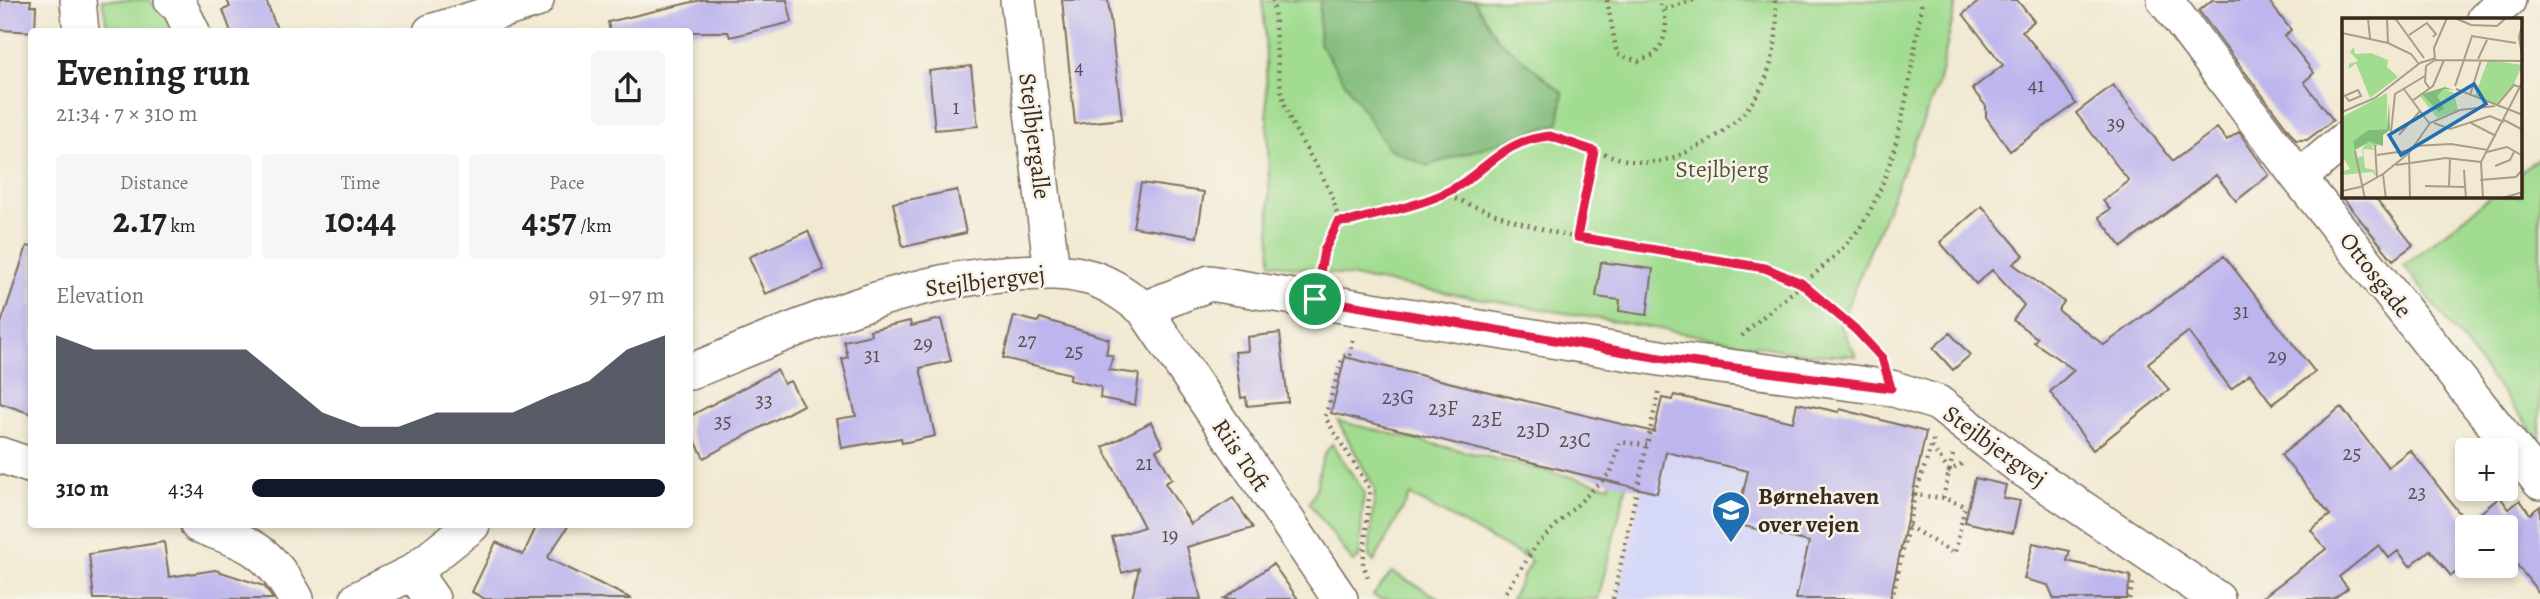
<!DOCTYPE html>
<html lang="en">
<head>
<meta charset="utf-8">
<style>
  :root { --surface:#fff; --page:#f6f6f6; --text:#222; --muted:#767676; --accent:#111827 }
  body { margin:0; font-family:Alegreya,serif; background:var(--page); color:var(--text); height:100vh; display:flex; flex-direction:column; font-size:26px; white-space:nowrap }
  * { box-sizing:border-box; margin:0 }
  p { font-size:23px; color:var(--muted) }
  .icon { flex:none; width:38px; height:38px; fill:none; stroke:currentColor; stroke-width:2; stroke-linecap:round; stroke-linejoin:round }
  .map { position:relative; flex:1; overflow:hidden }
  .side { position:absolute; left:28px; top:28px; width:665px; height:500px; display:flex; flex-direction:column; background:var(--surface); border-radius:7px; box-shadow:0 4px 10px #0003 }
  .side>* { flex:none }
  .controls { position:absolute; left:2455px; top:438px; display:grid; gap:14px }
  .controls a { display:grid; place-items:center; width:63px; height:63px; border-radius:7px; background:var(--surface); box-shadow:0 4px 10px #0003; font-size:35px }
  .pin { position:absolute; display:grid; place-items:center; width:60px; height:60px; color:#fff; margin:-30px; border:4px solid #fff; border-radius:50%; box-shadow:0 2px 7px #0007 }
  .round { display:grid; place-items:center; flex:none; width:74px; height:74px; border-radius:7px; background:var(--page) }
  .headline { display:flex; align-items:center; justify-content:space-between; height:119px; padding:0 28px }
  h1 { font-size:38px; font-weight:600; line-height:52px }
  .figures { display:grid; grid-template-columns:repeat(3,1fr); gap:10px; height:119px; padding:7px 28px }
  .figures div { display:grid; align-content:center; border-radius:7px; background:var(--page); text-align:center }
  .figures b { font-size:35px; font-weight:600 }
  .figures small { font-size:19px; font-weight:400 }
  .figures p { font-size:19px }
  .chart { height:196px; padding:14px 28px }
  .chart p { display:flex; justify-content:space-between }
  .chart svg { width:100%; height:126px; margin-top:7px; fill:var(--accent); opacity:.7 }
  ul { padding:0 28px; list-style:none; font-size:23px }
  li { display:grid; grid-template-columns:112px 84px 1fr; align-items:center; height:52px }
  li i { height:18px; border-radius:9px; background:var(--accent) }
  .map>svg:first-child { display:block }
</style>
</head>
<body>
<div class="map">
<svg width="2540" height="599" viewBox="0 0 2540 599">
  <rect width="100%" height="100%" fill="#f7f3e8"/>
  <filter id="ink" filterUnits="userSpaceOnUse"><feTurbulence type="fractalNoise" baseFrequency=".0143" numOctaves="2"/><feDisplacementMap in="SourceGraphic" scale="14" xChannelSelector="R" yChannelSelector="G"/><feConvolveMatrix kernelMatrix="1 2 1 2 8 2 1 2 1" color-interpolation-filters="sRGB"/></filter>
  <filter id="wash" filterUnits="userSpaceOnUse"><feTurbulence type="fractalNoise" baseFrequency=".00686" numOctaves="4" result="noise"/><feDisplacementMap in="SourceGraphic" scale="28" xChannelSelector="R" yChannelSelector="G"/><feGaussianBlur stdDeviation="1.57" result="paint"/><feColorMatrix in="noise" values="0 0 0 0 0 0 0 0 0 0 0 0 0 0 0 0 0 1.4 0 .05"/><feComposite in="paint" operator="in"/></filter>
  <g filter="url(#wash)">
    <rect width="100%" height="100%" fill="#f1e9d2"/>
    <!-- built -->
    <path fill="#d6d8f8" d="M1651,447L1845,489L1821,599H1617Z"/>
    <!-- green -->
    <path fill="#a1dc90" stroke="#6e8357" stroke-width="2" d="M102,0H149L175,23L179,31H108Z
      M1262,0H1957L1938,85L1840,324L1856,356L1806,354L1271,263L1265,28Z
      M2540,156V441L2404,266L2491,196H2521V172Z
      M1338,421L1609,486L1623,448L1636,449L1598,599H1511L1531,561L1523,550L1524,557L1410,495L1374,562L1369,556L1375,489Z
      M1332,444L1364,492L1359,558L1353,562L1309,503C1323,482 1314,463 1332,444Z
      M1392,572L1441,599H1378L1373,595Z"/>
    <!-- forest -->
    <path fill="#80bc7a" stroke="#5e734c" stroke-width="2" d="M1320,0H1474L1497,38L1563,93L1559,123L1427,166L1388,148L1319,43Z"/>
    <g id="blocks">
      <!-- building -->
      <path fill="#bdb5ed" d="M0,0H31L30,6H36L35,32L0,30Z
        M227,0H266L278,32H231L223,10L230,7Z
        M701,0H787L792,22L730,37L728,32H610L608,22Z
        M1062,0H1108L1122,119L1075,124Z
        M1981,0H2017L2034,21L2022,31L2053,68L2076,104L2010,151L1986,117V106L1972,89L2003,65L1963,14Z
        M2212,0H2268L2291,30L2285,36L2314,73L2304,82L2333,120L2307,140H2296L2199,11Z
        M971,66L978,126L935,130L929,71Z
        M2113,85L2173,161L2217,128L2227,140L2239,132L2269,175L2236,201L2216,175L2122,247L2099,217L2110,209L2103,201L2129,181L2076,113Z
        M1141,183L1204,192L1197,237L1133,227Z
        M957,190L966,233L903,247L893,203Z
        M2341,196H2374L2413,245L2393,260Z
        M1982,206L2024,255L2013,264L2064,302L2058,310L2104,345L2224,256L2315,372L2272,404L2250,374L2231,389L2188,332L2148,363L2169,390L2093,450L2050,392L2074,370L2034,342L2037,338L2013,320L2024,305L1992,270L1976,284L1940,242Z
        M808,231L824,270L765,294L749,257Z
        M27,246L32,247V414L0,403V327Z
        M1601,262L1653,269L1647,315L1619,311L1620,300L1596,297Z
        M1014,316L1038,322L1040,318L1109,339L1106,354L1113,356L1109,370L1139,374L1135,405L1100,398L1101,387L1069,380L1071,374L1003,358Z
        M941,319L951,361L920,368L935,436L902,443L901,438L842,448L837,419L856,416L842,359L848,357L844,341L871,335L870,330L910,321L911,326Z
        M1280,333L1288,402L1247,406L1246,397L1241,398L1235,352L1248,351L1247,337Z
        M1950,333L1970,355L1953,370L1933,348Z
        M1345,357L1654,432L1662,398L1672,400L1674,395L1793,422L1797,403L1839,412L1840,409L1926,432L1890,599H1796L1809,542L1736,524L1748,471L1666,452L1657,493L1331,413Z
        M777,370L784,384L790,381L803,405L704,458L690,431V416Z
        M2341,407L2388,467L2410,450L2468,524V563L2451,576L2430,550L2410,566L2398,551L2389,558L2379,545L2339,577L2348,588L2333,599H2260L2326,549L2311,530L2330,515L2281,455Z
        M1151,422L1163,446L1156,450L1172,479L1165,483L1191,524L1233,498L1253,528L1187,547L1201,599H1132L1139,568L1122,573L1112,537L1144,527L1103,447Z
        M1975,478L2006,485L2003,498L2020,501L2013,533L1965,522Z
        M2500,497L2509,509L2520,500L2530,514L2540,506V594L2506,551V527H2487L2478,515Z
        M537,525H569L547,558L632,599H485L472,592L496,542L523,555Z
        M164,542L169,577L215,570L264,586L273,599H94L89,554Z
        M2033,543L2070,551L2067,561L2131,576L2126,599H2054L2048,585L2024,579Z
        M1273,564L1298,599H1224Z"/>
    </g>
  </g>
  <g filter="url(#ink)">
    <use href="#blocks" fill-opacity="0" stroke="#7b6d5d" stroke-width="2"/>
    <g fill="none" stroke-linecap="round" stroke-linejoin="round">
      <defs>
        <path id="minor" d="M78,0L81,32
          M172,0L180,7L192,32
          M1018,0L1052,271
          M2165,0L2299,178L2540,482
          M2485,19L2508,0
          M431,32L536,0
          M2299,178L2344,140
          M1144,309L1210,283L1666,359L1891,388L1938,403L2019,466L2217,599
          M690,372C795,329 899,280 1015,273C1038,272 1061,270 1084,276C1107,281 1125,295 1144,309L1340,599
          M0,455L32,466
          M198,525C250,544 268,548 296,599
          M413,572L432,599
          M358,599L413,572L472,525"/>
      </defs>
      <!-- minor casing -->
      <use href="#minor" stroke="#7b6d5d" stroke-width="38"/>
      <!-- path -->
      <path stroke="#7b6d5d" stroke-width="4.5" stroke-dasharray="2 5" stroke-linecap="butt" d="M1273,0C1277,36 1275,80 1288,114C1303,152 1333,180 1338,222
        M1607,0L1617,54L1639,61L1654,55C1668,39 1670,17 1657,0
        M1665,9L1694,0
        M1442,194C1487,211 1532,229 1579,238C1647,251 1737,252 1797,282C1824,295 1856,330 1877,352
        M1577,238L1594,151
        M1320,271L1323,251L1338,222L1352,221C1382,212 1417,207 1444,193C1472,179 1497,144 1528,138C1566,131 1603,160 1641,162C1660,164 1680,156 1697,147C1757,118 1783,65 1775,0
        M1742,336C1776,302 1819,275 1850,240C1898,186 1912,69 1922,0
        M1353,340L1350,356H1343L1325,417L1370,489L1363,564L1369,580
        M1932,447L1949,471L1964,463
        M1953,455L1943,498L1965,506L1955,553
        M1915,495L1934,438
        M1908,526L1951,552
        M1506,592L1537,544L1611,472L1620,442L1647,445
        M1613,599L1659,390
        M1892,599L1915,495L1943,498
        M2129,599L2134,579"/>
      <!-- minor -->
      <use href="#minor" stroke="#fff" stroke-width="35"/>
    </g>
  </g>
  <g fill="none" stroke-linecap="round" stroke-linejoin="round" filter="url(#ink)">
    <defs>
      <path id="route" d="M1550,136L1594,151L1577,237L1765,268L1801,283L1855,329L1882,358L1891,388L1666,359L1315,299L1324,251L1338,222L1352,221C1381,213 1414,207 1441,195C1485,176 1497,141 1550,136Z"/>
    </defs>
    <!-- route casing -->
    <use href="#route" stroke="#fff" stroke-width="14"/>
    <!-- route -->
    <use href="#route" stroke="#e11d48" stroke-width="9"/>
  </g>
  <!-- icons -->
  <defs>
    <symbol id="school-pin" viewBox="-11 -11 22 30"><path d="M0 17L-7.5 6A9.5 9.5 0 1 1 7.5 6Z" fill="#1f6fb2" stroke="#f7f3e8"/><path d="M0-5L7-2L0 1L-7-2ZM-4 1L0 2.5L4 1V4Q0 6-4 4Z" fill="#fff"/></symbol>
  </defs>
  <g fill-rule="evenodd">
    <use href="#school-pin" x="1709" y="488" width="44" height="60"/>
  </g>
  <g text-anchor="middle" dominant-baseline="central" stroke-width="5" stroke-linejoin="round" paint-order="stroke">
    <!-- number labels -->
    <g font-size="21" fill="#5c4d52">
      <text x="1079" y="67">4</text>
      <text x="2036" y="85">41</text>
      <text x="956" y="107">1</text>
      <text x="2116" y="123">39</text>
      <text x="2241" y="311">31</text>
      <text x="1027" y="340">27</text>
      <text x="923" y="343">29</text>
      <text x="1074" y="351">25</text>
      <text x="872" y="355">31</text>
      <text x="2277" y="356">29</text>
      <text x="1398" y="397">23G</text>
      <text x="764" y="400">33</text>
      <text x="1443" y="408">23F</text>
      <text x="1487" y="419">23E</text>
      <text x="723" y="421">35</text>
      <text x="1533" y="430">23D</text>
      <text x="1575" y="440">23C</text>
      <text x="2352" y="453">25</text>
      <text x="1144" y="463">21</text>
      <text x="2417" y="492">23</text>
      <text x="1170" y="535">19</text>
    </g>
    <!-- street labels -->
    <g font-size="24" fill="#3b2a1e" stroke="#f7f3e8">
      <text transform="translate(1035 136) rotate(83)">Stejlbjergalle</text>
      <text transform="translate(2376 275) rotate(52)">Ottosgade</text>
      <text transform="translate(985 281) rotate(-7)">Stejlbjergvej</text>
      <text transform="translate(1995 446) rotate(36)">Stejlbjergvej</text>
      <text transform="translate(1241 455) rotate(56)">Riis Toft</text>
    </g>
    <!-- park labels -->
    <g font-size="24" fill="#54563a" stroke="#f7f3e8">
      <text x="1722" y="169">Stejlbjerg</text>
    </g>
    <!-- poi labels -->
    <g font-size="24" font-weight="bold" fill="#3b2a1e" stroke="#f7f3e8" text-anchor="start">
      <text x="1758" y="496">Børnehaven<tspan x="1758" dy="28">over vejen</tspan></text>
    </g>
  </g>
  <!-- overview -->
  <g transform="translate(2342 18)">
    <rect width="180" height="180" fill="#f1e9d2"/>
    <path d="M12,29L13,36L29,35L46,42L45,49L56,59L28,80L14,45L7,51V46L16,43L8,34ZM146,42L180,47L172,66L154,86L133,78ZM102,71L112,75L116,92L95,100L78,78ZM45,75V111L26,112L12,122L15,140L21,138L20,131L24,125L35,124V129L29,127L32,132L21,131L23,150L32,152L34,158L30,154L0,157V153L8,151L0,138V99Z" fill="#a1dc90"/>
    <path d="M103,69L111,72L102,71L95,78L102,90L97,94L80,76ZM47,83L48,112L41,117V128L27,124L13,132L11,123L26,112L45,111Z" fill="#80bc7a"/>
    <path fill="none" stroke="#a89d8a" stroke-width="2" d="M45,0L46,25M53,0L82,40M105,0L92,30L93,42L181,43M113,0L129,7L155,8L164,0M0,1H26L28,20M181,3L177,19L181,43M0,15L46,25L69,36L77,46M67,17L85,5L94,16L91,19M136,41L145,22M113,68L130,18L174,25M61,70L87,105M88,71L83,64L84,48L93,42M114,71L181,97M128,77L139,42M0,79L16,72L19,78L7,83L4,79M70,83L91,68L102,42M155,87L172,67L178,69M0,94L33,80L78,45L94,40M162,102L181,112M127,104L154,118M92,105L108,111L148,98L162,104M49,114L53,76L83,58M57,117L78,93M33,127L35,160M72,128L109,126L146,132M13,133L23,181M145,134L165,129L181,138M67,135L68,181M35,137L70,132M54,147L104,140L139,144M153,148L168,142L172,134M122,152L124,181M41,156L44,181M138,162L174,159L181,151M83,168L122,169M107,169L108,140M0,173L18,169L41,156L67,135L88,105L118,92L153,88M141,181L139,144L181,63M157,181L181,174"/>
    <path fill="#1f6fb2" fill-opacity="0.15" stroke="#1f6fb2" stroke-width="3.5" d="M132,66L144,86L59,137L47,117Z"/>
    <rect width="180" height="180" fill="none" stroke="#3b2a1e" stroke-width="3.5"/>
  </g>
</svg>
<div class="controls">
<a>+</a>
<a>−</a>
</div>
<div class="pin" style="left:1315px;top:299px;background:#1e9e55"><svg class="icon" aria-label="arrive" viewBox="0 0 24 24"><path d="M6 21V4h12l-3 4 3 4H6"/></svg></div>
<section class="side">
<div class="headline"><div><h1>Evening run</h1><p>21:34 · 7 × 310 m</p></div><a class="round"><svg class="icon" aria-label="share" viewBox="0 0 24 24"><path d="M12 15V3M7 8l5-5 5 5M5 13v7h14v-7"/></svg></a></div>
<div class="figures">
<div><p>Distance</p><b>2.17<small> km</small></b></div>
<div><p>Time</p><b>10:44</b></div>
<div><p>Pace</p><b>4:57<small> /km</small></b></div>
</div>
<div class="chart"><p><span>Elevation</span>91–97 m</p>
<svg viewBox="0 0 160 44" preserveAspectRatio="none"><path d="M0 44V6L10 11L20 11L30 11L40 11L50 11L60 22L70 33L80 38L90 38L100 33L110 33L120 33L130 27L140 22L150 11L160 6V44z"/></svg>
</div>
<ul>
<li><b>310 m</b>4:34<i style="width:100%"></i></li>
</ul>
</section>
</div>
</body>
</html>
